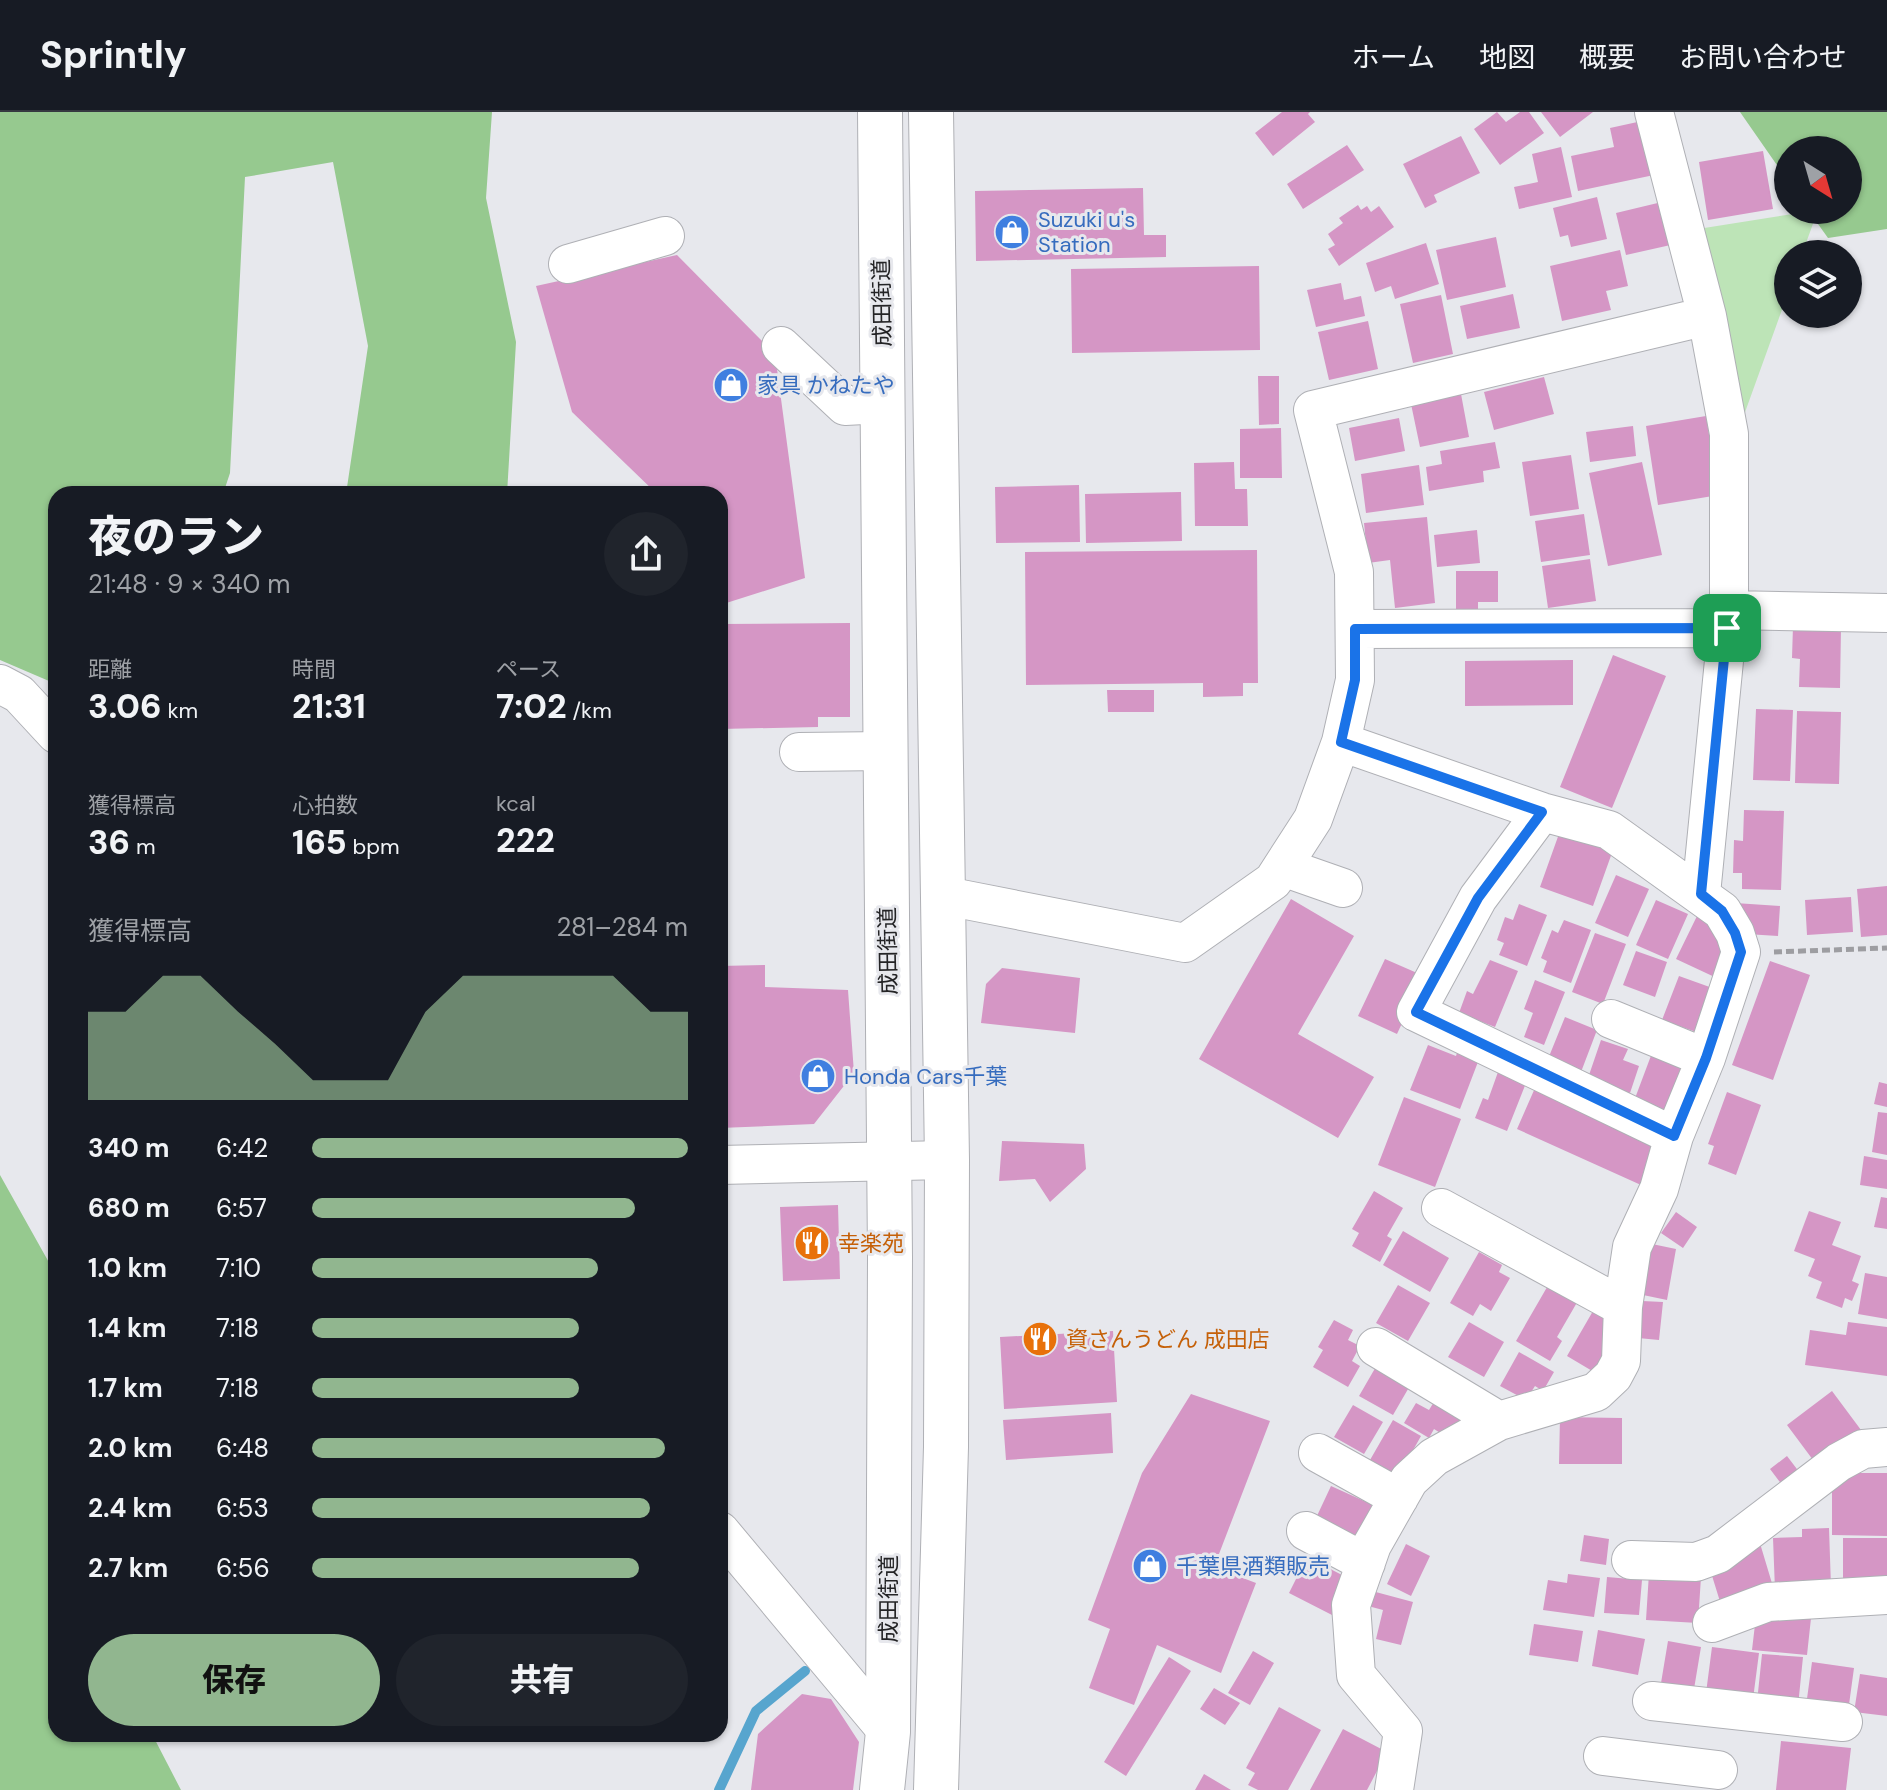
<!DOCTYPE html>
<html lang="ja">
<head>
<meta charset="utf-8">
<style>
  :root { --surface:#171b24; --page:#20242c; --text:#f1f3f6; --muted:#9ea1a6; --line:#363941; --accent:#91b68f }
  body { margin:0; font-family:"DM Sans","Noto Sans JP",sans-serif; background:var(--page); color:var(--text); height:100vh; display:flex; flex-direction:column; font-size:30px; white-space:nowrap }
  * { box-sizing:border-box; margin:0 }
  p { font-size:26px; color:var(--muted) }
  .icon { flex:none; width:44px; height:44px; fill:none; stroke:currentColor; stroke-width:2; stroke-linecap:round; stroke-linejoin:round }
  .map { position:relative; flex:1; overflow:hidden }
  .panel { position:absolute; left:48px; top:374px; width:680px; height:1256px; display:flex; flex-direction:column; background:var(--surface); border-radius:24px; box-shadow:0 2px 6px #0004 }
  .panel>* { flex:none }
  .needle { width:52px; rotate:143deg }
  .buttons { position:absolute; left:1774px; top:24px; display:grid; gap:16px }
  .buttons a { display:grid; place-items:center; width:88px; height:88px; border-radius:50%; background:var(--surface); box-shadow:0 2px 6px #0004; font-size:40px }
  .pin { position:absolute; display:grid; place-items:center; width:68px; height:68px; color:#fff; margin:-34px; border-radius:16px; box-shadow:0 4px 12px #0006 }
  .round { display:grid; place-items:center; flex:none; width:84px; height:84px; border-radius:42px; background:var(--page) }
  .overview { display:flex; align-items:center; justify-content:space-between; height:136px; padding:0 40px }
  h1 { font-size:44px; font-weight:800; line-height:60px }
  .figures { display:grid; grid-template-columns:repeat(3,1fr); gap:12px; height:136px; padding:8px 40px }
  .figures div { display:grid; align-content:center }
  .figures b { font-size:34px; font-weight:800 }
  .figures small { font-size:22px; font-weight:400 }
  .figures p { font-size:22px }
  .chart { height:224px; padding:16px 40px }
  .chart p { display:flex; justify-content:space-between }
  .chart svg { width:100%; height:144px; margin-top:8px; fill:var(--accent); opacity:.7 }
  .button { display:flex; gap:16px; margin-top:auto; padding:16px 40px }
  .button a { flex:1; height:92px; border-radius:48px; background:var(--accent); color:#111; font-size:32px; font-weight:800; line-height:92px; text-align:center }
  .button a+a { background:var(--page); color:var(--text) }
  ul { padding:0 40px; list-style:none; font-size:26px }
  li { display:grid; grid-template-columns:128px 96px 1fr; align-items:center; height:60px }
  li i { height:20px; border-radius:10px; background:var(--accent) }
  header { display:flex; align-items:center; gap:48px; box-sizing:border-box; height:112px; padding:0 40px; background:var(--surface); border-bottom:2px solid var(--line) }
  header strong { font-size:38px }
  nav { display:flex; gap:44px; margin-inline-start:auto; font-size:28px }
  .map>svg:first-child { display:block }
</style>
</head>
<body>
<header>
<strong>Sprintly</strong>
<nav><a>ホーム</a><a>地図</a><a>概要</a><a>お問い合わせ</a></nav>
</header>
<div class="map">
<svg width="1887" height="1678" viewBox="0 0 1887 1678">
  <rect width="100%" height="100%" fill="#e7e8ed"/>
  <!-- green -->
  <path fill="#bde4b7" d="M1818,98L1802,142H1788V181L1744,303L1698,117Z"/>
  <!-- forest -->
  <path fill="#96c98f" d="M0,0H492L486,86L516,230L507,382H346L368,234L333,50L245,65L230,361L223,382H56V572L0,548Z
    M1740,0H1887V117L1828,126L1808,98H1848V38H1788V69Z
    M0,1063L56,1163V1622H152L181,1678H0Z"/>
  <g fill="none" stroke-linecap="round" stroke-linejoin="round">
    <!-- stream -->
    <path stroke="#57a5ce" stroke-width="10" d="M719,1678L756,1599L805,1559"/>
  </g>
  <!-- building -->
  <path fill="#d596c5" d="M1282,0H1310L1308,2L1315,10L1273,44L1255,21Z
    M1497,0L1506,10L1520,0H1529L1544,21L1500,53L1474,17Z
    M1541,0H1593L1560,25Z
    M1642,9L1654,63L1578,79L1571,44L1614,35L1610,16Z
    M1461,24L1480,61L1434,83L1437,90L1425,96L1403,52Z
    M1347,33L1364,58L1303,97L1287,72Z
    M1561,35L1572,85L1519,97L1514,75L1538,70L1532,42Z
    M1763,39L1773,97L1708,108L1699,50Z
    M1143,76L1144,123H1166V145L976,149L975,79Z
    M1597,85L1607,127L1571,135L1568,123L1560,125L1553,96Z
    M1666,89L1675,132L1626,143L1616,101Z
    M1358,93L1361,98L1367,94L1371,100L1379,94L1394,115L1339,154L1328,137L1335,133L1328,122L1343,111L1339,106Z
    M1496,125L1506,175L1447,188L1436,138Z
    M1426,131L1439,172L1395,187L1391,174L1375,180L1366,151Z
    M1620,138L1628,174L1606,179L1611,198L1562,209L1550,154Z
    M677,143L775,242L805,466L720,493V382H657L572,300L536,174Z
    M1259,154L1260,238L1072,241L1071,157Z
    M1341,171L1344,188L1361,184L1365,204L1316,215L1307,178Z
    M1513,182L1520,216L1467,227L1460,194Z
    M1441,183L1453,242L1413,251L1400,192Z
    M1368,209L1378,257L1329,268L1318,220Z
    M1258,264H1279V312L1259,313Z
    M1544,265L1554,302L1494,318L1484,280Z
    M1461,282L1469,325L1420,335L1411,292Z
    M1706,304L1719,383L1658,393L1646,314Z
    M1399,306L1405,339L1355,349L1349,316Z
    M1633,314L1636,344L1590,350L1586,320Z
    M1281,316L1282,366H1240V317Z
    M1495,330L1500,356L1483,359L1484,370L1429,379L1426,355L1442,352L1440,339Z
    M1571,343L1579,397L1530,404L1522,350Z
    M1234,350L1235,377H1247L1248,414H1195L1194,351Z
    M1642,350L1662,443L1608,454L1589,361Z
    M1419,353L1424,393L1366,401L1361,362Z
    M1079,373L1080,430L996,431L995,375Z
    M1181,380L1182,429L1086,431L1085,382Z
    M1584,402L1590,443L1541,450L1535,409Z
    M1427,405L1435,491L1395,496L1390,448L1368,451L1364,411Z
    M1477,418L1480,451L1437,455L1434,423Z
    M1257,438L1258,571H1243V584L1203,585V571L1026,573L1025,440Z
    M1590,447L1596,489L1548,496L1542,454Z
    M1456,459H1498V490H1478V497H1456Z
    M850,511V605H818V615L720,617V512Z
    M1793,514L1841,515L1840,576L1799,575L1800,547L1792,546Z
    M1613,543L1666,564L1612,696L1560,675Z
    M1573,548V593L1465,594V549Z
    M1107,578H1154V600H1108Z
    M1756,597L1793,598L1790,669L1753,668Z
    M1797,599L1841,600L1839,672L1795,671Z
    M1744,698L1784,699L1781,778L1742,777V761H1733L1734,728L1743,729Z
    M1560,719L1613,738L1593,794L1540,775Z
    M1616,763L1649,777L1628,825L1595,811Z
    M1887,774V823L1861,825L1857,777Z
    M1851,785L1853,820L1807,823L1805,788Z
    M1291,787L1354,824L1298,922L1374,965L1338,1026L1199,947Z
    M1656,788L1688,802L1668,847L1636,833Z
    M1735,791L1780,794L1778,824L1746,822Z
    M1519,792L1547,803L1527,854L1499,843L1504,831L1497,828L1505,805L1513,808Z
    M1697,804L1722,816L1721,868L1676,847Z
    M1564,808L1591,818L1571,871L1543,860L1547,849L1541,846L1552,818L1558,821Z
    M1595,821L1626,832L1603,892L1572,880Z
    M1636,839L1667,850L1655,885L1623,873Z
    M1385,847L1424,864L1397,922L1358,904Z
    M1490,848L1518,859L1495,915L1459,901L1467,879L1473,882Z
    M1770,849L1810,863L1773,968L1732,953Z
    M765,853V875L848,878L854,961L814,1012L720,1016V854Z
    M1002,856L1080,866L1075,921L981,911L986,872Z
    M1679,864L1718,878L1702,922L1662,908Z
    M1535,868L1565,880L1544,933L1524,925L1533,901L1524,897Z
    M1565,905L1597,918L1581,960L1548,947Z
    M1601,928L1628,937L1623,948L1639,954L1630,981L1588,966Z
    M1428,933L1456,944L1459,934L1481,942L1460,997L1410,978Z
    M1652,941L1692,955L1675,1003L1634,989Z
    M1498,960L1526,971L1507,1019L1475,1006L1483,986L1488,988Z
    M1879,970L1887,972V995L1874,992Z
    M1535,976L1660,1031L1641,1073L1517,1017Z
    M1727,980L1761,993L1736,1063L1708,1052L1714,1034L1708,1032Z
    M1404,985L1461,1007L1435,1075L1378,1053Z
    M1878,1000L1887,1001V1043L1872,1040Z
    M1002,1029L1084,1032L1086,1057L1050,1090L1035,1067L999,1069Z
    M1864,1044L1887,1048V1077L1860,1073Z
    M1374,1079L1403,1096L1387,1124L1392,1127L1380,1150L1352,1134L1359,1121L1352,1117Z
    M1881,1085L1887,1086V1117L1874,1115Z
    M838,1093L840,1167L783,1169L780,1095Z
    M1809,1099L1841,1110L1832,1133L1861,1144L1852,1169L1859,1172L1852,1189L1845,1186L1842,1196L1816,1186L1822,1170L1808,1164L1815,1147L1794,1139Z
    M1676,1100L1697,1115L1683,1136L1661,1121Z
    M1403,1119L1449,1146L1430,1180L1383,1153Z
    M1652,1132L1676,1137L1667,1188L1643,1183Z
    M1479,1140L1502,1153L1499,1160L1510,1166L1491,1199L1480,1192L1473,1204L1450,1191Z
    M1865,1161L1887,1165V1207L1858,1202Z
    M1550,1170L1579,1187L1557,1225L1562,1229L1550,1249L1516,1229Z
    M1398,1173L1430,1191L1408,1229L1376,1211Z
    M1642,1189L1663,1190L1659,1228L1638,1226Z
    M1593,1199L1615,1211L1599,1263L1567,1244Z
    M1334,1208L1353,1218L1348,1228L1360,1234L1352,1249L1360,1254L1348,1275L1313,1255L1323,1238L1318,1235Z
    M1469,1210L1504,1230L1484,1265L1448,1245Z
    M1848,1210L1887,1215V1264L1805,1253L1810,1218L1846,1223Z
    M1113,1219L1117,1290L1004,1297L1000,1225Z
    M1519,1240L1554,1260L1543,1279L1535,1274L1526,1288L1500,1274Z
    M1381,1246L1415,1265L1393,1303L1359,1284Z
    M1832,1279L1861,1318L1816,1352L1787,1313Z
    M1191,1282L1270,1309L1214,1455L1256,1471L1221,1561L1157,1533L1134,1593L1089,1576L1110,1517L1088,1508L1142,1361Z
    M1437,1285L1469,1303L1445,1324L1434,1317L1429,1326L1404,1311L1416,1291L1429,1298Z
    M1353,1293L1383,1310L1364,1342L1334,1325Z
    M1111,1301L1113,1341L1006,1348L1003,1308Z
    M1560,1305L1622,1306V1352H1559Z
    M1393,1308L1421,1324L1398,1365L1370,1348Z
    M1787,1344L1803,1365L1786,1378L1770,1357Z
    M1832,1361H1887V1424L1832,1423Z
    M1331,1374L1373,1393L1358,1425L1316,1406Z
    M1829,1416L1831,1475L1775,1478L1773,1426L1802,1425V1417Z
    M1584,1423L1609,1427L1606,1453L1580,1449Z
    M1843,1426H1887V1475L1843,1474Z
    M1759,1428L1774,1478L1722,1496L1709,1454Z
    M1406,1432L1430,1444L1411,1484L1387,1472Z
    M1307,1445L1342,1463L1332,1503L1289,1481Z
    M1649,1461L1701,1465L1698,1511L1646,1508Z
    M1568,1462L1600,1466L1594,1505L1543,1498L1548,1468L1567,1471Z
    M1607,1465L1642,1468L1639,1503L1604,1501Z
    M1372,1479L1413,1490L1401,1533L1376,1527L1383,1498L1368,1494Z
    M1812,1497L1807,1543L1752,1538L1756,1504Z
    M1534,1512L1583,1519L1578,1550L1529,1543Z
    M1598,1518L1645,1527L1638,1563L1592,1554Z
    M1668,1529L1701,1535L1693,1583L1660,1577Z
    M1712,1535L1759,1541L1753,1587L1706,1581Z
    M1253,1539L1274,1551L1250,1593L1228,1581Z
    M1762,1542L1803,1545L1798,1594L1757,1590Z
    M1169,1545L1191,1559L1126,1664L1104,1650Z
    M1812,1550L1854,1556L1848,1600L1806,1594Z
    M1860,1562L1887,1566V1604L1854,1600Z
    M1214,1576L1240,1591L1225,1613L1200,1597Z
    M802,1582L831,1587L859,1630L853,1678H751L758,1622Z
    M1279,1595L1321,1618L1288,1678H1258L1248,1673L1255,1661L1246,1656Z
    M1343,1617L1387,1640L1367,1678H1310Z
    M1781,1629L1851,1636L1846,1678H1776Z
    M1204,1662L1231,1678H1195Z"/>
  <g fill="none" stroke-linecap="round" stroke-linejoin="round">
    <defs>
      <path id="minor" d="M1654,0L1707,204L1729,322V498L1701,782
        M568,152L665,124
        M781,234L845,294L883,292
        M1729,498L1887,501
        M1355,517L1727,516
        M0,572L19,582L56,622
        M1341,630L1542,700L1609,718L1722,799L1735,821L1741,840L1706,946L1674,1024L1659,1077L1632,1135L1623,1195L1621,1249L1613,1264L1596,1280L1499,1309L1434,1345L1409,1368L1372,1433L1351,1493L1356,1563L1403,1619L1394,1678
        M799,640L886,639
        M1542,700L1478,786L1416,900L1674,1024
        M1283,755L1343,776
        M942,786L951,785L1185,831L1273,769L1313,707L1341,630L1355,568L1354,460L1313,298L1707,204
        M1611,907L1706,946
        M720,1053L947,1048
        M1441,1096L1623,1195
        M1376,1235L1499,1309
        M1318,1341L1399,1386
        M720,1419L888,1620
        M1306,1419L1366,1451
        M1631,1448L1696,1450L1718,1442L1839,1350L1863,1337L1887,1335
        M1712,1511L1768,1490L1887,1483
        M1652,1589L1843,1610
        M1603,1644L1718,1658"/>
      <path id="highway" d="M880,0L890,1145L888,1620L882,1678
        M931,0L947,1048L946,1335L936,1678"/>
    </defs>
    <!-- minor casing -->
    <use href="#minor" stroke="#afb0b5" stroke-width="40"/>
    <!-- highway casing -->
    <use href="#highway" stroke="#afb0b5" stroke-width="46"/>
    <!-- path -->
    <path stroke="#9d9da1" stroke-width="5" stroke-dasharray="8 4" stroke-linecap="butt" d="M1774,840L1887,836"/>
    <!-- minor -->
    <use href="#minor" stroke="#fff" stroke-width="38"/>
    <!-- highway -->
    <use href="#highway" stroke="#fff" stroke-width="44"/>
  </g>
  <g fill="none" stroke-linecap="round" stroke-linejoin="round">
    <defs>
      <path id="route" d="M1727,516L1701,782L1722,799L1735,821L1741,840L1706,946L1674,1024L1416,900L1478,786L1542,700L1341,630L1355,568V517Z"/>
    </defs>
    <!-- route casing -->
    <use href="#route" stroke="#fff" stroke-width="16"/>
    <!-- route -->
    <use href="#route" stroke="#1a73e8" stroke-width="10"/>
  </g>
  <!-- icons -->
  <defs>
    <symbol id="shop-disc" viewBox="-11 -11 22 22"><circle r="9.5" fill="#3f7fe0" stroke="#e7e8ed"/><path d="M-5-2.5h2.3a2.7 3.5 0 0 1 5.4 0H5L5.5 6h-11ZM-1.5-2.5h3a1.5 2.3 0 0 0-3 0Z" fill="#fff"/></symbol>
    <symbol id="restaurant-disc" viewBox="-11 -11 22 22"><circle r="9.5" fill="#e8710a" stroke="#e7e8ed"/><path d="M-5-6h1v4h1v-4h1v4h1v-4h1v5L-1.5 .5V6h-2V.5L-5-1ZM5-6V6H3V1.5H1.5Q1.5-4 5-6Z" fill="#fff"/></symbol>
  </defs>
  <g fill-rule="evenodd">
    <use href="#shop-disc" x="992" y="100" width="40" height="40"/>
    <use href="#shop-disc" x="711" y="253" width="40" height="40"/>
    <use href="#shop-disc" x="798" y="944" width="40" height="40"/>
    <use href="#restaurant-disc" x="792" y="1111" width="40" height="40"/>
    <use href="#restaurant-disc" x="1020" y="1207" width="40" height="40"/>
    <use href="#shop-disc" x="1130" y="1434" width="40" height="40"/>
  </g>
  <g text-anchor="middle" dominant-baseline="central" stroke-width="6" stroke-linejoin="round" paint-order="stroke">
    <!-- shop labels -->
    <g font-size="22" fill="#366cbe" stroke="#e7e8ed" text-anchor="start">
      <text x="1038" y="107">Suzuki u's<tspan x="1038" dy="25">Station</tspan></text>
      <text x="757" y="273">家具 かねたや</text>
      <text x="844" y="964">Honda Cars千葉</text>
      <text x="1176" y="1454">千葉県酒類販売</text>
    </g>
    <!-- street labels -->
    <g font-size="22" fill="#242426" stroke="#e7e8ed">
      <text transform="translate(882 191) rotate(-91)">成田街道</text>
      <text transform="translate(888 839) rotate(-91)">成田街道</text>
      <text transform="translate(888 1487) rotate(-90)">成田街道</text>
    </g>
    <!-- food labels -->
    <g font-size="22" fill="#c56008" stroke="#e7e8ed" text-anchor="start">
      <text x="838" y="1131">幸楽苑</text>
      <text x="1066" y="1227">資さんうどん 成田店</text>
    </g>
  </g>
</svg>
<div class="buttons">
<a><svg class="needle" viewBox="-14 -14 28 28"><path d="M0-13l5 13h-10z" fill="#e53935"/><path d="M0 13l5-13h-10z" fill="#9ea1a6"/></svg></a>
<a><svg class="icon" aria-label="layers" viewBox="0 0 24 24"><path d="M12 4l9 5-9 5-9-5zM3 14l9 5 9-5"/></svg></a>
</div>
<div class="pin" style="left:1727px;top:516px;background:#1e9e55"><svg class="icon" aria-label="arrive" viewBox="0 0 24 24"><path d="M6 21V4h12l-3 4 3 4H6"/></svg></div>
<section class="panel">
<div class="overview"><div><h1>夜のラン</h1><p>21:48 · 9 × 340 m</p></div><a class="round"><svg class="icon" aria-label="share" viewBox="0 0 24 24"><path d="M12 15V3M7 8l5-5 5 5M5 13v7h14v-7"/></svg></a></div>
<div class="figures">
<div><p>距離</p><b>3.06<small> km</small></b></div>
<div><p>時間</p><b>21:31</b></div>
<div><p>ペース</p><b>7:02<small> /km</small></b></div>
</div>
<div class="figures">
<div><p>獲得標高</p><b>36<small> m</small></b></div>
<div><p>心拍数</p><b>165<small> bpm</small></b></div>
<div><p>kcal</p><b>222</b></div>
</div>
<div class="chart"><p><span>獲得標高</span>281–284 m</p>
<svg viewBox="0 0 160 44" preserveAspectRatio="none"><path d="M0 44V17L10 17L20 6L30 6L40 17L50 27L60 38L70 38L80 38L90 17L100 6L110 6L120 6L130 6L140 6L150 17L160 17V44z"/></svg>
</div>
<ul>
<li><b>340 m</b>6:42<i style="width:100%"></i></li>
<li><b>680 m</b>6:57<i style="width:86%"></i></li>
<li><b>1.0 km</b>7:10<i style="width:76%"></i></li>
<li><b>1.4 km</b>7:18<i style="width:71%"></i></li>
<li><b>1.7 km</b>7:18<i style="width:71%"></i></li>
<li><b>2.0 km</b>6:48<i style="width:94%"></i></li>
<li><b>2.4 km</b>6:53<i style="width:90%"></i></li>
<li><b>2.7 km</b>6:56<i style="width:87%"></i></li>
</ul>
<div class="button"><a>保存</a><a>共有</a></div>
</section>
</div>
</body>
</html>
